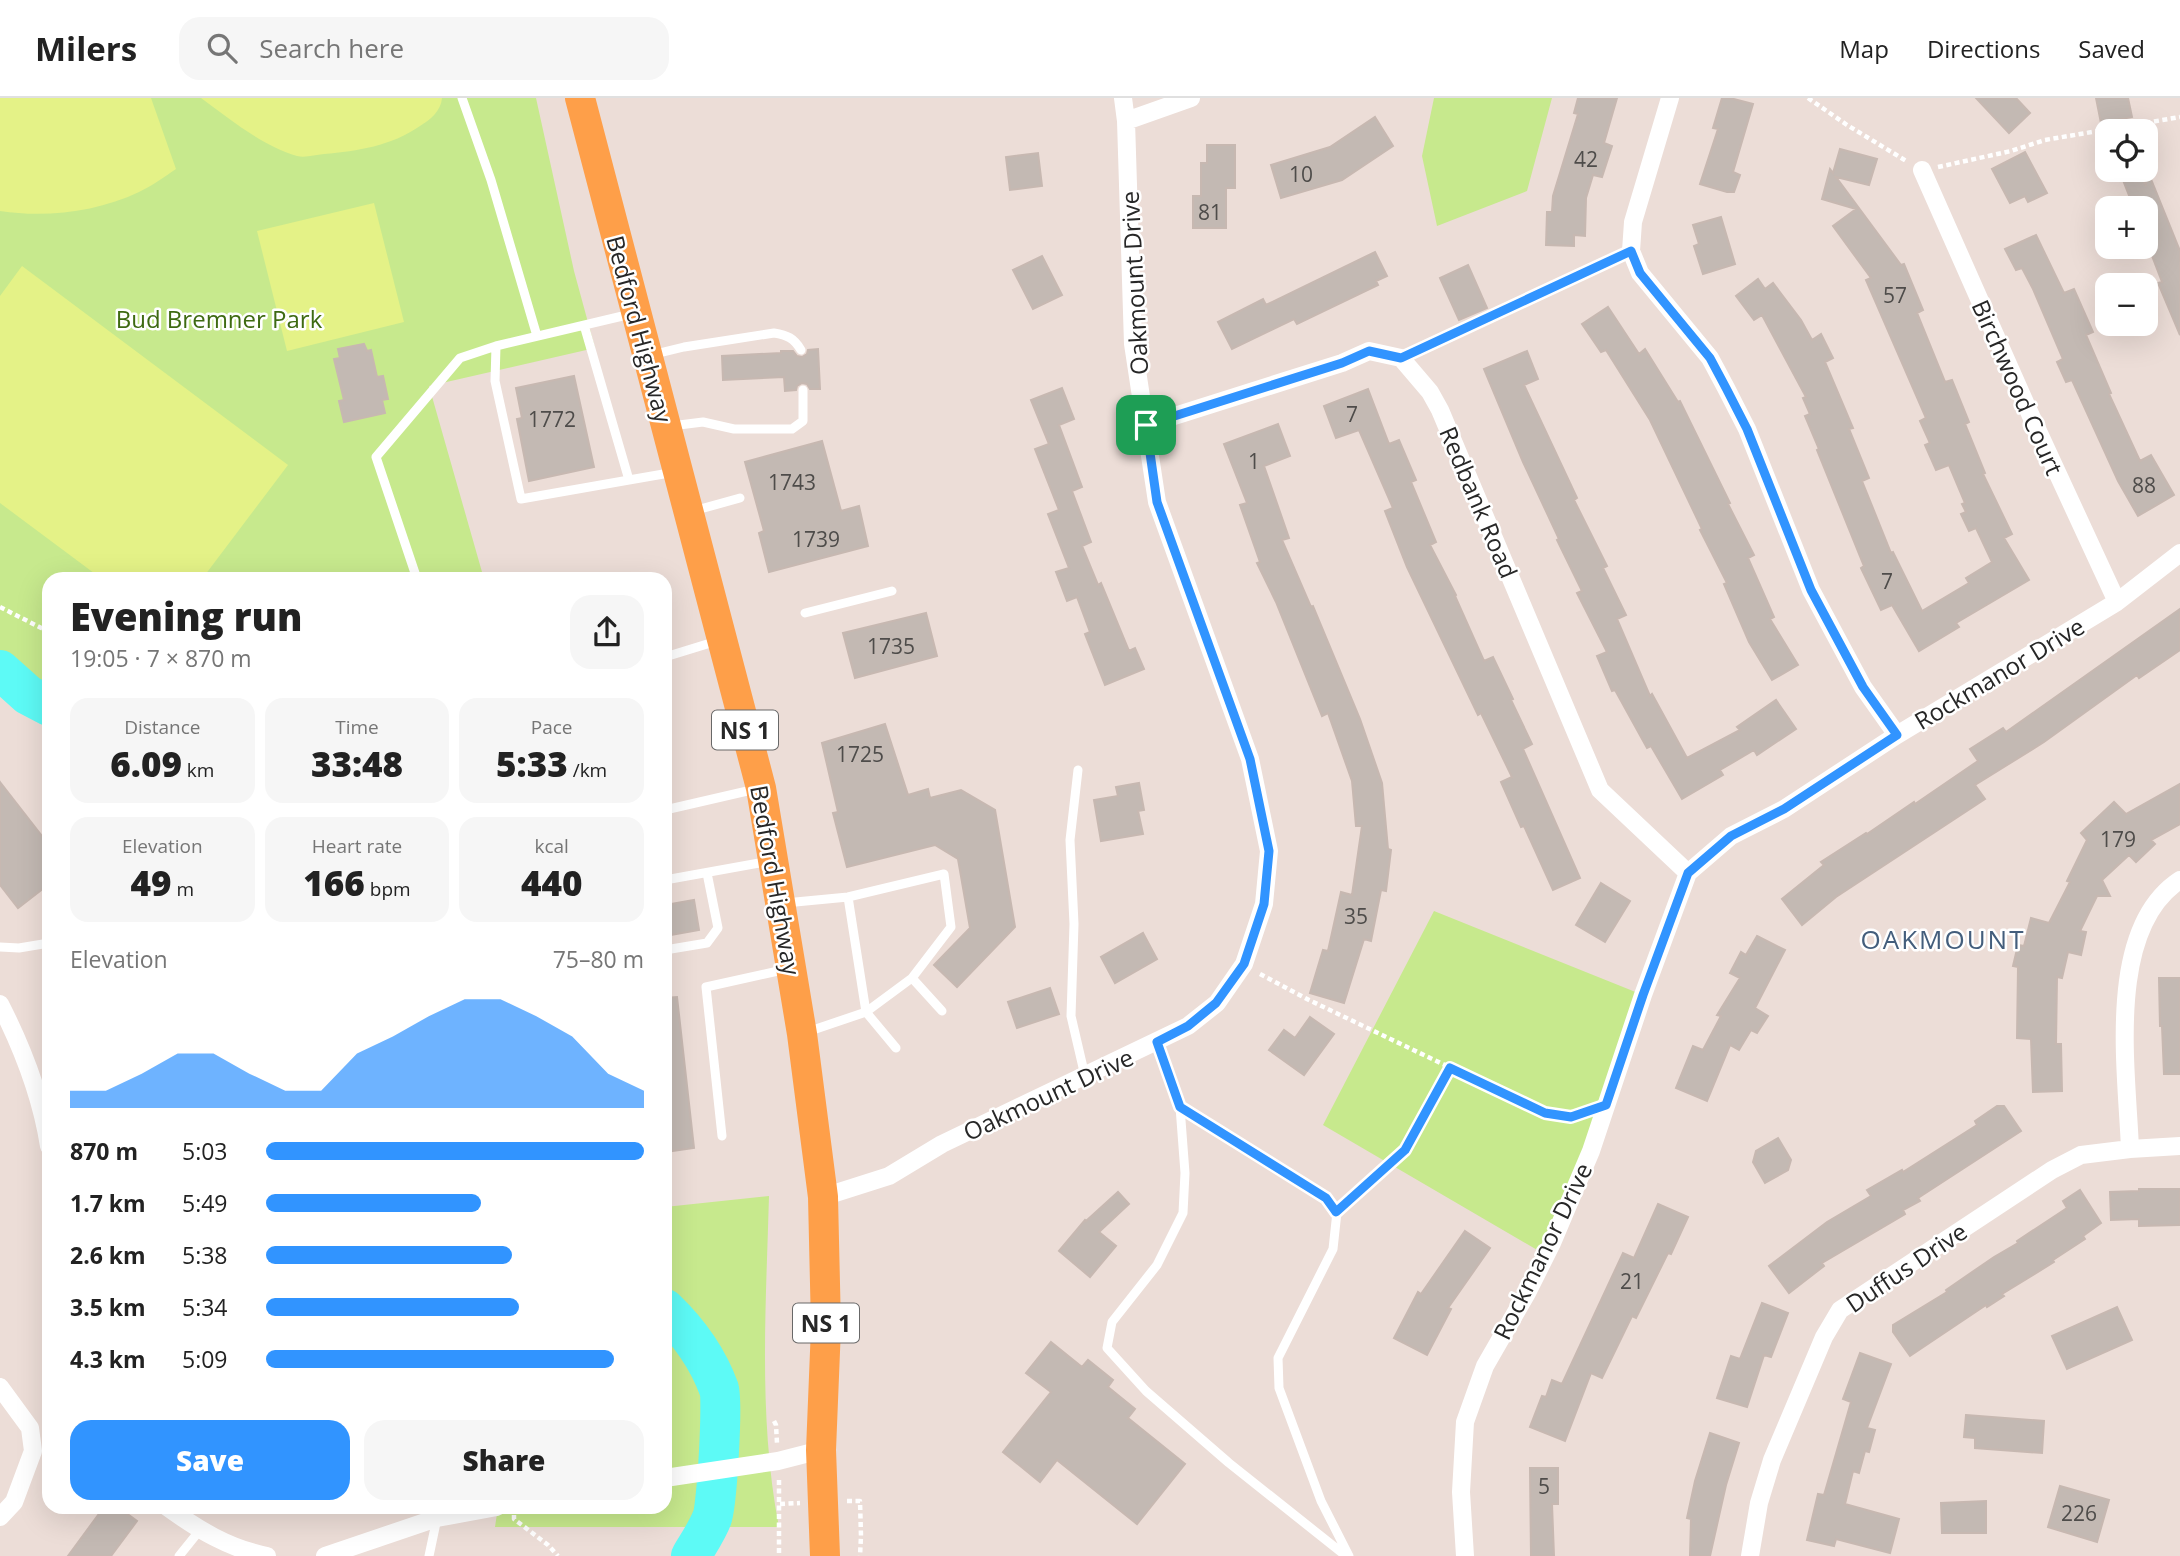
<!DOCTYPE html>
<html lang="en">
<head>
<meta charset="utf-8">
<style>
  :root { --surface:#fff; --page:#f6f6f6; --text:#222; --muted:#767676; --line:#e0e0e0; --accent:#3194ff }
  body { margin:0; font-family:"Open Sans",sans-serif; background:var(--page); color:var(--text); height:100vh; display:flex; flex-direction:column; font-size:26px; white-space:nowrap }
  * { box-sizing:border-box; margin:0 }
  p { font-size:23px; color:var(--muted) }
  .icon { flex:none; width:38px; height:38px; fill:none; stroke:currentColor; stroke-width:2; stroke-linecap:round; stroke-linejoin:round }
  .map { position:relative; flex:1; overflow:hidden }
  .drawer { position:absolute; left:42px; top:474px; width:630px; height:942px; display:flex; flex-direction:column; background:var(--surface); border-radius:21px; box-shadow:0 7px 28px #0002 }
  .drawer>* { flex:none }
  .controls { position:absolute; left:2095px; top:21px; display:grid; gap:14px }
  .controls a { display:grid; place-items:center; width:63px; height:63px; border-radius:14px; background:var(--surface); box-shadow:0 7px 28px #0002; font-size:35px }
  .pin { position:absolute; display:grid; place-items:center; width:60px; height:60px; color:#fff; margin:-30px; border-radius:14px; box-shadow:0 4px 10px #0006 }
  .round { display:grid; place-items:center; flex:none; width:74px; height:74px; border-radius:21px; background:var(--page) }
  .overview { display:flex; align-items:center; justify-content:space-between; height:119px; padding:0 28px }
  h1 { font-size:38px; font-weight:800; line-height:52px }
  .stats { display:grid; grid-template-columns:repeat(3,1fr); gap:10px; height:119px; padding:7px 28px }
  .stats div { display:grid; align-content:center; border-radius:18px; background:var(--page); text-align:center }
  .stats b { font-size:35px; font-weight:800 }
  .stats small { font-size:19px; font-weight:400 }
  .stats p { font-size:19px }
  .chart { height:196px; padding:14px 28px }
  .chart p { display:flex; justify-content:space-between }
  .chart svg { width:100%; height:126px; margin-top:7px; fill:var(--accent); opacity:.7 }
  .action { display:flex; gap:14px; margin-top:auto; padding:14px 28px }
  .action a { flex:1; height:80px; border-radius:21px; background:var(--accent); color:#fff; font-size:28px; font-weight:800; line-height:80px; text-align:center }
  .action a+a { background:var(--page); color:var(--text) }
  ul { padding:0 28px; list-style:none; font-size:23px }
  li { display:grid; grid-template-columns:112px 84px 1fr; align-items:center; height:52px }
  li i { height:18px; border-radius:9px; background:var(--accent) }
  header { display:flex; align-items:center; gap:42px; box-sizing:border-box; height:98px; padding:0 35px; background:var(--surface); border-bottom:2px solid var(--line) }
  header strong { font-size:33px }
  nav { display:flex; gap:38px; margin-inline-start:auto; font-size:24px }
  .search { width:490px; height:63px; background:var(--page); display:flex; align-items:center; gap:18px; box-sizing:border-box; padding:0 24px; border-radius:21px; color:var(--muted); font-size:26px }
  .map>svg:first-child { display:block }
</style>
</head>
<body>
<header>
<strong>Milers</strong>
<div class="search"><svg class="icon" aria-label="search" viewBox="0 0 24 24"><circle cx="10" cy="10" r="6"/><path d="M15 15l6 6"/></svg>Search here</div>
<nav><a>Map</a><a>Directions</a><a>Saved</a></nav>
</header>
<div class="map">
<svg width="2180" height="1458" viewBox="0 0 2180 1458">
  <rect width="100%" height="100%" fill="#ecddd7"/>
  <!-- green -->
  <path fill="#c7e98d" d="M0,0H536L574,173L595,250L429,288L484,481H49V606L0,568Z
    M1434,0H1552L1527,93L1437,128L1422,58Z
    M1434,813L1643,897L1582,1058L1539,1153L1323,1027Z
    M769,1098C766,1209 758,1320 779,1429H495L498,1409H665V1109Z"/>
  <!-- pitch -->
  <path fill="#e4f287" d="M0,0H151L176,71C164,79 152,88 139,94C97,114 46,120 0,113Z
    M201,0H442C441,13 430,22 420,28C391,48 358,53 324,56C315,57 305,60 297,58C262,48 230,21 201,0Z
    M374,105L404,224L287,253L257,133Z
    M22,168L288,367L202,481H102L0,405V198Z"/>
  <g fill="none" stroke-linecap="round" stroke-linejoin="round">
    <!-- river -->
    <path stroke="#5dfaf6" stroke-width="40" d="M0,572L28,597L49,608
      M665,1211C688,1233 708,1261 719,1291C723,1303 717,1408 712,1420C707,1433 698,1446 691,1458"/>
  </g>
  <!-- building -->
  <path fill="#c3b9b3" stroke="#c7b8b1" stroke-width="2" d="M1578,0H1617L1604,45L1612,48L1602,79L1593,77L1586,100L1585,138L1574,137V148L1546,147L1547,114H1552L1553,98L1578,16L1574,15Z
    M1722,0H1730L1753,6L1733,74L1740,77L1734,94H1727L1700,86L1718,31L1713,30Z
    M1976,0H2016L2030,15L2009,35Z
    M2096,0H2128L2132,19L2101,25Z
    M1375,19L1393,48L1342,82L1281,100L1271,67L1330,49Z
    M1207,47H1235V90H1226V130H1193V98H1201V65H1207Z
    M1840,51L1877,61L1869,87L1836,79L1901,167L1904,166L1923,212L1917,215L1945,284L1952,282L1969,324L1965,326L1985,375L1983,376L2012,436L2004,440L2029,482L1956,525L1959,529L1919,553L1892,507L1881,512L1861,470L1864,468L1817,352L1819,351L1805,318L1810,316L1803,300L1806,299L1762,217L1754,222L1736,198L1758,181L1765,191L1773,185L1801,222L1812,242L1821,236L1833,260L1825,264L1853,330L1849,331L1869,380L1862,383L1891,455L1893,454L1922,513L1969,485L1966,480L1992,464L1976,430L1969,433L1961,416L1966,414L1962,406L1965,405L1949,367L1936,372L1925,347L1930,345L1920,323L1926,320L1866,182L1871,180L1833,128L1856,111L1822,101L1830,71L1833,75Z
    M2025,54L2047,95L2028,104L2025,98L2010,105L1992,71Z
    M1038,55L1042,88L1010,92L1006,59Z
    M2146,69L2180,153V237L2158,185L2162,184L2146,142V110H2106L2130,100L2119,72H2138L2146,88Z
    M1721,119L1735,166L1703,176L1694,148L1699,146L1693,127Z
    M2036,137L2064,195L2074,191L2093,234L2086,237L2111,295L2109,296L2140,363L2151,357L2174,397L2138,418L2118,383L2072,282L2066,284L2057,264L2063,261L2033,191L2022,170L2016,172L2005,151Z
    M1375,154L1387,178L1376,183L1378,187L1297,226L1294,221L1232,251L1218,224L1263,201L1266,207Z
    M1042,158L1062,197L1033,211L1013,172Z
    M1468,167L1487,210L1459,222L1440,180Z
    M1608,209L1639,256L1645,251L1678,304L1680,303L1730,405L1728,406L1754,457L1748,460L1774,519L1770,521L1798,567L1772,582L1749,544L1724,486L1727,485L1700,432L1702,431L1650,322L1606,252L1601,254L1582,226Z
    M364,246L367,253L371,252L377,279L383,278L388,301L382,302L385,315L344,324L339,303L344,302L334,261L340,260L338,251Z
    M818,251L820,291H810L807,286L802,285L797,288L796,292L785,293L784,279L723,282L722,258L781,255V253H793L797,258L802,259L807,256L808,252Z
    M1527,253L1538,281L1524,287L1577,400L1574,402L1607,468L1603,470L1626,517L1617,521L1650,598L1652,596L1687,660L1740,632L1737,629L1776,602L1796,631L1757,657L1754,652L1720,672L1723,677L1682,701L1651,648L1647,650L1615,592L1612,593L1597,558L1607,554L1577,495L1582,493L1557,442L1559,441L1523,364L1484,271Z
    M574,278L594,369L529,383L517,321L522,320L516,290Z
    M1062,290L1074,321L1059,327L1082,389L1072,393L1091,444L1082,448L1098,487L1101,485L1129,553L1135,550L1144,571L1105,587L1085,536L1090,534L1077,499L1067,503L1056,474L1069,470L1048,416L1059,412L1035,351L1049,346L1031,302Z
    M1368,291L1389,346L1399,342L1416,382L1411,384L1436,444L1430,447L1456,497L1455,498L1484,563L1493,559L1513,601L1511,602L1532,646L1523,651L1580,780L1553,792L1524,728L1521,729L1501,684L1512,679L1481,615L1478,617L1407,469L1385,413L1393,410L1359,332L1336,340L1324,308Z
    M1278,326L1290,358L1264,368L1289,440L1282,442L1311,509L1313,508L1360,621L1382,685L1388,751L1391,752L1386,793L1381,792L1371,843L1364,841L1344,905L1310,895L1323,852L1328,853L1341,794L1352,797L1362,728H1356L1352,683L1328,615L1322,618L1276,504L1257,465L1260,464L1240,407L1247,405L1224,346Z
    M822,343L841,413L859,408L868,448L769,474L759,435L764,433L745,364Z
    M2180,511V552L2139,580L2137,577L2044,644L1975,687L1985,701L1836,799L1802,827L1782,801L1824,767L1821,764L1866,735L1867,736L1914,704L1915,706L1978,663L1970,651L2003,630L2006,634Z
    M926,515L937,558L855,580L843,535Z
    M885,626L908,697L928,691L930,700L961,692L995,712L1015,829L957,889L934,867L970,830L958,761L935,747L847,769L833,715L838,714L822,645Z
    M0,684L49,747V786L18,810L0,787Z
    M1139,685L1144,712L1138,713L1143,736L1101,743L1094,702L1118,698L1116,689Z
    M2180,686V726L2151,742L2155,746L2136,764L2129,757L2102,782L2110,798H2097L2080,833L2086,834L2081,857L2068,854L2062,880L2057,879L2056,946H2061L2062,993L2033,994L2031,941L2017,940L2018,869L2013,868L2018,847L2024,848L2031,820L2049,825L2070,784L2067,783L2087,742L2081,735L2114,704L2126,716Z
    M1601,785L1630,803L1605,844L1576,827Z
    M694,802L699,832L665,838V807Z
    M1143,835L1157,861L1115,885L1101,859Z
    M1757,838L1785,852L1755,910L1768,918L1757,935L1751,932L1739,952L1730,947L1707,1003L1676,990L1693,948L1703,952L1721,918L1717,917L1740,880L1730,875L1741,854L1746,857Z
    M2159,880H2180V976H2164L2162,928H2160Z
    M1050,890L1059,916L1017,930L1008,904Z
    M677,899L694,1050L665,1054V900Z
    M1310,919L1334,936L1304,977L1269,952L1284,932L1295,940Z
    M1997,1008H2004L2021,1033L1918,1100L1920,1103L1903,1112L1905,1116L1822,1165L1824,1168L1789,1195L1769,1168L1827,1124L1871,1098L1867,1092L1902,1072L1903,1074L1977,1027L1975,1023Z
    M1778,1040L1791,1062L1788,1072L1765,1085L1753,1064L1756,1053Z
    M2139,1091H2180V1127L2139,1128V1121L2111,1122L2110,1094L2139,1093Z
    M2080,1092L2101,1125L2083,1138L2085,1141L2053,1162L2054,1164L2002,1196L2004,1198L1987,1209L1986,1207L1910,1258L1893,1234V1227L1947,1194L1946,1192L1994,1159L2018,1145L2017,1143L2067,1110L2063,1103Z
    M1118,1094L1129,1106L1099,1134L1116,1148L1090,1179L1059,1153L1085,1122L1086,1123Z
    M1658,1106L1688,1119L1671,1156L1668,1155L1636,1220L1632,1218L1602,1280L1591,1275L1565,1343L1530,1329L1542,1298L1546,1299L1552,1282L1562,1286L1623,1155L1634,1160Z
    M1465,1133L1490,1150L1448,1210L1451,1211L1427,1257L1394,1240L1418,1194L1421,1196Z
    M1762,1205L1788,1215L1771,1259L1764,1257L1747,1309L1717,1300L1731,1258L1740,1261Z
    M2117,1209L2132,1242L2067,1271L2052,1238Z
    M1051,1244L1082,1269L1088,1262L1113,1282L1108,1289L1135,1311L1128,1320L1185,1366L1137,1426L1057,1362L1040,1384L1003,1354L1051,1294L1026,1275Z
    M1860,1255L1891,1266L1867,1330L1875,1332L1869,1354L1865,1353L1859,1375L1853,1373L1845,1406L1899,1421L1890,1455L1836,1441L1834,1448L1807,1442L1818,1396L1824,1397L1851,1304L1843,1301Z
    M1966,1317L2044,1323L2042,1355L1975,1350V1340L1964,1339Z
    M1710,1335L1739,1345L1726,1387L1710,1458H1690L1691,1421L1687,1420L1695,1383Z
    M1530,1370H1558V1406H1552L1554,1458H1531Z
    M2060,1388L2109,1402L2097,1444L2048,1429Z
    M1986,1403V1435H1942L1941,1405Z
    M104,1409H118L137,1423L111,1458H68Z"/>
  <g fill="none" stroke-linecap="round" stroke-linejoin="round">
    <!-- path -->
    <path stroke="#fff" stroke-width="4.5" stroke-dasharray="5 3.5" stroke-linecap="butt" d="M1808,0L1847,27L1908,64
      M1938,69L2011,53L2045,42L2180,19
      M1418,252L1616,160
      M0,509L49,534
      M1260,876L1309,902L1545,1015L1571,1019L1586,1014
      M1348,1104L1405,1052L1449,970
      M774,1323L776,1327L777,1345
      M779,1382V1458
      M847,1403H860L861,1438L860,1458
      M780,1406L800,1405
      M134,1409L149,1414
      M514,1417V1421L548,1447L558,1458"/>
    <!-- lane -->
    <path stroke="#fff" stroke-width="9" d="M462,0L491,82L537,238
      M584,227L629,382L675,374
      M496,248L495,283L521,401L629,382
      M651,257L684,249L774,235C787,237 794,240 801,252
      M671,328L703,324L734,331H792L803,323V292
      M693,413L740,400
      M417,481L376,359L460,260L496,248L631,216
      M805,515L892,493
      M665,559L717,543
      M1078,672L1070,742L1074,826L1071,918L1085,978
      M665,712L756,691
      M665,782L770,763
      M848,799L866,914L896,950
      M785,805L848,799L944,776L951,829L912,880L866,914L807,934
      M0,849L19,850L49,845
      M665,852L707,845L718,830L707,775
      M912,880L942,913
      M1157,944L1180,1009L1185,1075L1183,1115L1157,1167L1112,1224L1107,1250L1146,1293L1229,1365L1346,1458
      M1180,1009L1326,1100L1337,1114L1333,1151L1278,1260L1279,1290L1321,1403L1349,1458
      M722,1038L706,889L787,871
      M179,1458L200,1432
      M429,1458L437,1420"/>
    <!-- street -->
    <path stroke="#fff" stroke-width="18" d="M1670,0L1633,124L1631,153L1640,175L1710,260L1726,290L1747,331L1811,492L1863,589L1897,637
      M1126,23L1191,0
      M1922,72L2031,318L2117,504
      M1146,327L1342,265L1369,253L1401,260L1430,294L1440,312L1600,692L1688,775
      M0,906C23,951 41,997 49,1048
      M2130,1051C2127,972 2105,831 2180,782
      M823,1099L889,1078L942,1046L1188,928L1217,905L1244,866L1264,806L1269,753L1250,661L1157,404L1133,246L1126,23L1123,0
      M0,1289L30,1330L33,1353L14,1404L0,1419
      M665,1380L778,1363L821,1352
      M167,1409C199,1432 228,1450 267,1458
      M325,1458L437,1420L497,1409
      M1465,1458L1461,1394L1465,1324L1485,1268L1527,1195L1552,1145L1591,1053L1643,897L1688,775L1731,738L1784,711L1897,637L2117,504L2180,455
      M1750,1458L1759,1405L1772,1362L1824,1239L1840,1212L2052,1072L2081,1057L2130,1051L2180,1048"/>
    <!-- primary -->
    <path stroke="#fe9f49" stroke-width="30" d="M580,0L761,690L802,936L823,1099L826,1229L821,1352L825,1458"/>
  </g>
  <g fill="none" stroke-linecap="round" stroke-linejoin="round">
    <defs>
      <path id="route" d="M1631,153L1640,175L1710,260L1726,290L1747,331L1811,492L1863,589L1897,637L1784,711L1731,738L1688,775L1643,897L1606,1007L1571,1019L1545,1015L1450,970L1405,1052L1336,1114L1326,1100L1180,1009L1157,944L1188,928L1216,905L1244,866L1264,806L1269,753L1250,661L1157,404L1146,327L1342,265L1369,253L1401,260Z"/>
    </defs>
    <!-- route casing -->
    <use href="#route" stroke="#fff" stroke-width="14"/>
    <!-- route -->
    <use href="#route" stroke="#3194ff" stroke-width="9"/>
  </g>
  <g text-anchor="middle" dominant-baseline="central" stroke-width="5" stroke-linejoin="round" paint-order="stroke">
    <!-- number labels -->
    <g font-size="21" fill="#4e4c4a">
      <text x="1586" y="61">42</text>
      <text x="1301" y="76">10</text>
      <text x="1210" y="114">81</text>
      <text x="1895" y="197">57</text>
      <text x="1352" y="316">7</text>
      <text x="552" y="321">1772</text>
      <text x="1254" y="363">1</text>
      <text x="792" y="384">1743</text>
      <text x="2144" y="387">88</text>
      <text x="816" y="441">1739</text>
      <text x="1887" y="483">7</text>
      <text x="891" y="548">1735</text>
      <text x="860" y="656">1725</text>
      <text x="2118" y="741">179</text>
      <text x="1356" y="818">35</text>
      <text x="1632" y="1183">21</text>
      <text x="1544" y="1388">5</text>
      <text x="2079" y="1415">226</text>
    </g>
    <!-- shield labels -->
    <g fill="#fff" stroke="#686868" stroke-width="2">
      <rect x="712" y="612.5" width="66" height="39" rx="5"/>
      <rect x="793" y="1205.5" width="66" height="39" rx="5"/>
    </g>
    <g font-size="23" font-weight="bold" fill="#272727">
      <text x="745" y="632">NS 1</text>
      <text x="826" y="1225">NS 1</text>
    </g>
    <!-- street labels -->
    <g font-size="24" fill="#272727" stroke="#fff">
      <text transform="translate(1134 185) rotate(-93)">Oakmount Drive</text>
      <text transform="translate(640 231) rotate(75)">Bedford Highway</text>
      <text transform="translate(2018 289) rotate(66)">Birchwood Court</text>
      <text transform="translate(1479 404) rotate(67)">Redbank Road</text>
      <text transform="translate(1999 575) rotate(-31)">Rockmanor Drive</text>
      <text transform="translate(776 782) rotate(80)">Bedford Highway</text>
      <text transform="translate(1048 996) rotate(-25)">Oakmount Drive</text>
      <text transform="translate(1542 1153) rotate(-64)">Rockmanor Drive</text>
      <text transform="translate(1906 1169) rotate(-34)">Duffus Drive</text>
    </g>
    <!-- park labels -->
    <g font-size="24" fill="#3e6a12" stroke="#fff">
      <text x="219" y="220">Bud Bremner Park</text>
    </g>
    <!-- neighbourhood labels -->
    <g font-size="26" letter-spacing="2" fill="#445e7c" stroke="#fff">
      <text x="1943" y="841">OAKMOUNT</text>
    </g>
  </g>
</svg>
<div class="controls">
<a><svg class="icon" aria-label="locate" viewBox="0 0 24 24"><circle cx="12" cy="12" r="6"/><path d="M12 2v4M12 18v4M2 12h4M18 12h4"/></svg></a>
<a>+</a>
<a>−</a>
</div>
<div class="pin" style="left:1146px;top:327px;background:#1e9e55"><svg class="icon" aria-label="arrive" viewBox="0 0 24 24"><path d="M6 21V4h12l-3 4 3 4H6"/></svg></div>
<section class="drawer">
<div class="overview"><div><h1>Evening run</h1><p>19:05 · 7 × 870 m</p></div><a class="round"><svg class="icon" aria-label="share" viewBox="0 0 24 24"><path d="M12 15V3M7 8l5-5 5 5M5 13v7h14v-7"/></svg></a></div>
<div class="stats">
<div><p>Distance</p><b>6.09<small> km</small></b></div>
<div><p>Time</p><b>33:48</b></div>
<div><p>Pace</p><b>5:33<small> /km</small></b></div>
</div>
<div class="stats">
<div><p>Elevation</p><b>49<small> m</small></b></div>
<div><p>Heart rate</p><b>166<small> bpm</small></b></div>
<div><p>kcal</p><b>440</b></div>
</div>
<div class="chart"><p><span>Elevation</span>75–80 m</p>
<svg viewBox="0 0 160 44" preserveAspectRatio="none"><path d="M0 44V38L10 38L20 32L30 25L40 25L50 32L60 38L70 38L80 25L90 19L100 12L110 6L120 6L130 12L140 19L150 32L160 38V44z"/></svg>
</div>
<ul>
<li><b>870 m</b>5:03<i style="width:100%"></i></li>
<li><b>1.7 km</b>5:49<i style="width:57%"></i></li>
<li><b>2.6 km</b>5:38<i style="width:65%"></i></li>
<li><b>3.5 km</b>5:34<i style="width:67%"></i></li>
<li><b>4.3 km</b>5:09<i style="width:92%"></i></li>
</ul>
<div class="action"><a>Save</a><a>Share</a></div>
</section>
</div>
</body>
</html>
